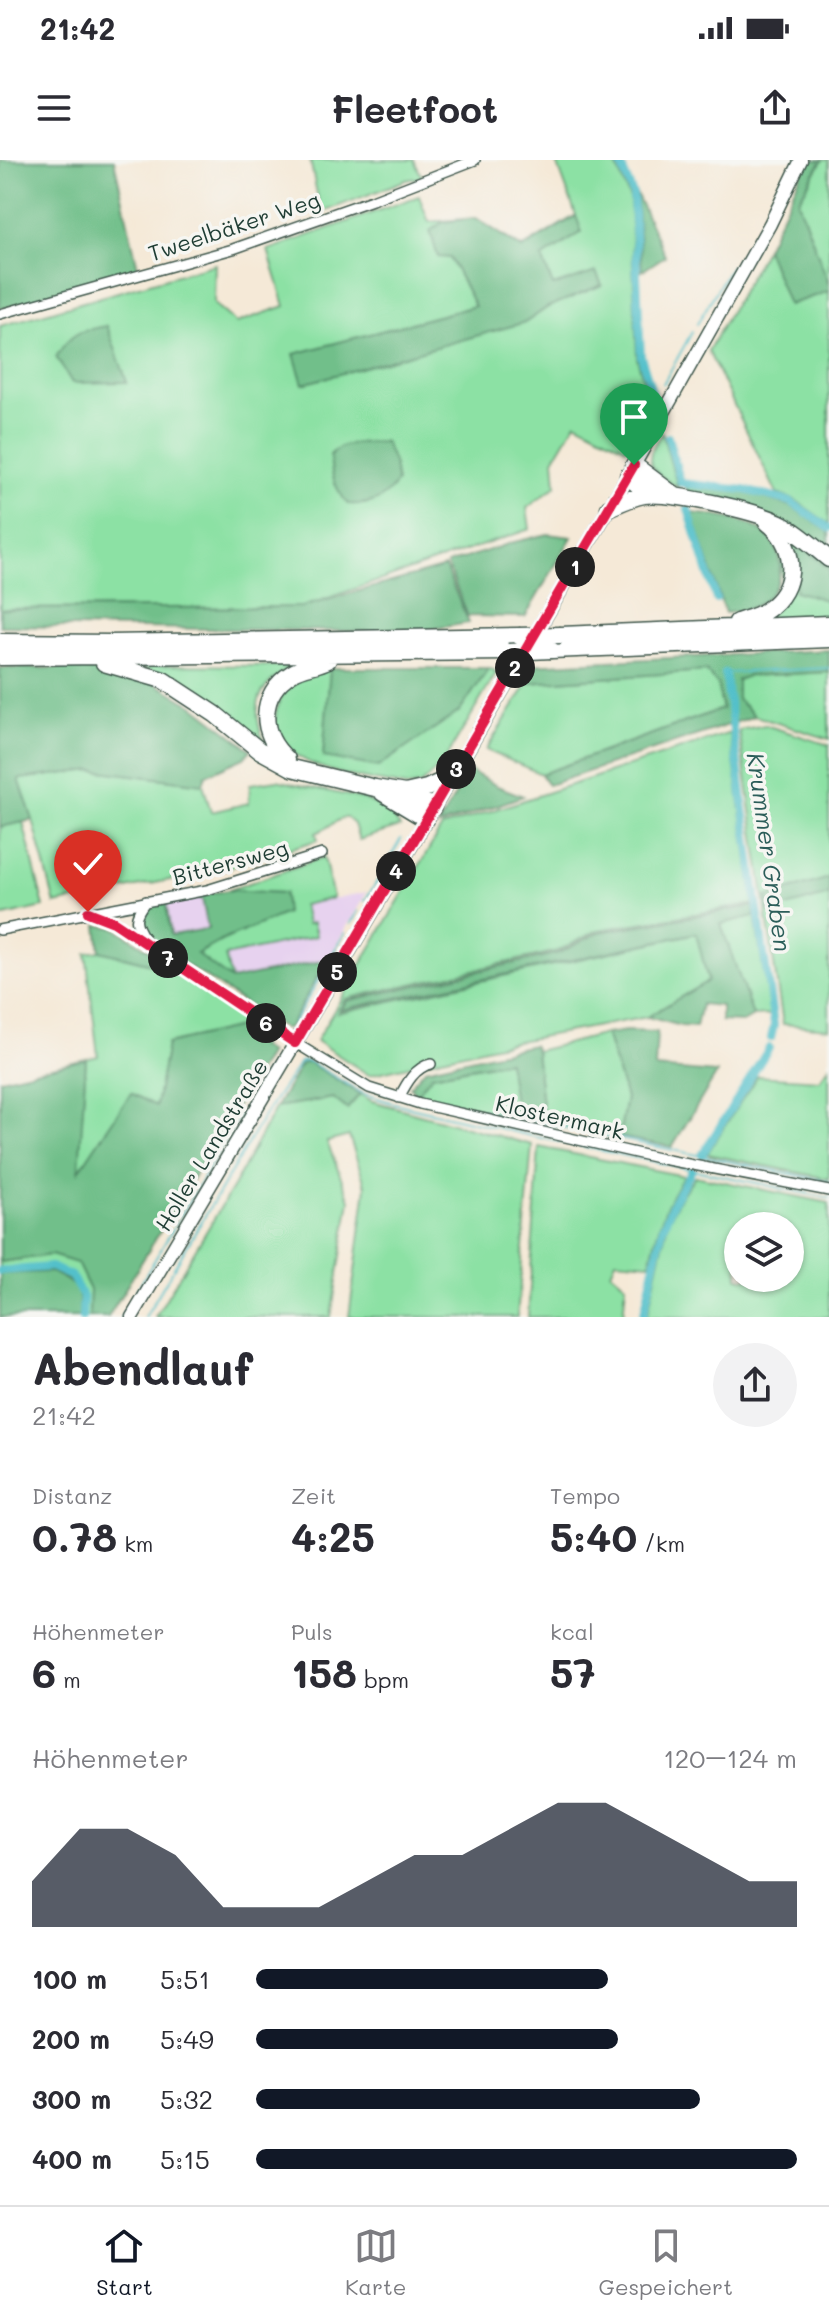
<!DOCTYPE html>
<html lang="de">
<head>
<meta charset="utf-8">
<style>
  :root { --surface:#fff; --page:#f2f2f3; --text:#2b2b33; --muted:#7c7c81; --line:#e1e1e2; --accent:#111827 }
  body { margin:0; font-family:Mali,sans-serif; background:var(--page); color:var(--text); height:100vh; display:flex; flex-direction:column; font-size:30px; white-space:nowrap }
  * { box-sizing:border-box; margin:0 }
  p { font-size:26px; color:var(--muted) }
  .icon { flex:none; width:44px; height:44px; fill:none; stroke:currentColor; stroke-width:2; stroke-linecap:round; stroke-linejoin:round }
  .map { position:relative; height:1157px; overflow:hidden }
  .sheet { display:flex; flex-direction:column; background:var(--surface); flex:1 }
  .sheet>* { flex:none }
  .tools { position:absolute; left:724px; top:1052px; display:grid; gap:16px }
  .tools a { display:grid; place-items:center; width:80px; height:80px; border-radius:50%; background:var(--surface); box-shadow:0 2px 6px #0004; font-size:40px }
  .pin { position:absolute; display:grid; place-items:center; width:68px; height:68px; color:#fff; margin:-82px -34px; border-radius:50% 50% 50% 0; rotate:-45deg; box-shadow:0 0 8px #0007 }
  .pin .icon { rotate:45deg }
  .km { position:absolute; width:40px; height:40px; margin:-20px; border-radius:50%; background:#222; color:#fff; font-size:22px; line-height:40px; text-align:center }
  .round { display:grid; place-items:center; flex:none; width:84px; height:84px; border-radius:42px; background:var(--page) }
  .overview { display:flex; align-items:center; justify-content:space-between; height:136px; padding:0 32px }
  h1 { font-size:44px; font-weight:800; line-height:60px }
  .stats { display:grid; grid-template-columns:repeat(3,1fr); gap:12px; height:136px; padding:8px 32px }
  .stats div { display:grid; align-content:center }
  .stats b { font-size:40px; font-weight:800 }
  .stats small { font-size:22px; font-weight:400 }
  .stats p { font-size:22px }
  .chart { height:224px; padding:16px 32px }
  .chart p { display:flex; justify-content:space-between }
  .chart svg { width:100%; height:144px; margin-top:8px; fill:var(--accent); opacity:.7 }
  ul { padding:0 32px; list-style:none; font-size:26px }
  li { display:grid; grid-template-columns:128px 96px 1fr; align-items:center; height:60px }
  li i { height:20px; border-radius:10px; background:var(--accent) }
  .status { display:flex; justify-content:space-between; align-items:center; height:56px; padding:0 40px; background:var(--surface); direction:ltr }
  .status svg { height:22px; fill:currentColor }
  header { display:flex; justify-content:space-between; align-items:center; height:104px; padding:0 32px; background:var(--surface); font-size:36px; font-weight:800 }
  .tab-bar { display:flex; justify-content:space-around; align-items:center; height:112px; border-top:2px solid var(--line); background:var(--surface); font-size:22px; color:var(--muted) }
  .tab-bar a { display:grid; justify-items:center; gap:4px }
  .tab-bar .on { color:var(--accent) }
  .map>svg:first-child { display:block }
</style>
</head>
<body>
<div class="status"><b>21:42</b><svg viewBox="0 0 49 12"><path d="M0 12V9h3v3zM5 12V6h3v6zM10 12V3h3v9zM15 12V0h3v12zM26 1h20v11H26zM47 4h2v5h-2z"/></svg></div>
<header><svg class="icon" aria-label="menu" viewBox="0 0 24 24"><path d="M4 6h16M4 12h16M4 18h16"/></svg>Fleetfoot<svg class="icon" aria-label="share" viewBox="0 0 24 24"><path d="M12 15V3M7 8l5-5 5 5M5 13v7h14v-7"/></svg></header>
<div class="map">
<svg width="829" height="1157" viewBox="0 0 829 1157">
  <rect width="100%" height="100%" fill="#f6f6f2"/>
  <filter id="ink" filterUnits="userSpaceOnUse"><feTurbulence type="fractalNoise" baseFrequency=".0125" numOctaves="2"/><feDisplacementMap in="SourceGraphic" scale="16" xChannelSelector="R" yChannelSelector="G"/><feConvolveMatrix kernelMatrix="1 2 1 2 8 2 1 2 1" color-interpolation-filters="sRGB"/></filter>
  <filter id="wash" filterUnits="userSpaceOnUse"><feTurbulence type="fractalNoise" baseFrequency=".006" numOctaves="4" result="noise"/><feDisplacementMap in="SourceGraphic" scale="32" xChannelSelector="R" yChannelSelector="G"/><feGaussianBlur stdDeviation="1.8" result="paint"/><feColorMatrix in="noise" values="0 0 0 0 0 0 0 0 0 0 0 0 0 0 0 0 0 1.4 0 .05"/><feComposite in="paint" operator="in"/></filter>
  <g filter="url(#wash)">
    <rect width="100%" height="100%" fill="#f5e9d7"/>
    <!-- built -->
    <path fill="#e7d2ef" d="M367,732L327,800L231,820L224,796L316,777L313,763L307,764L303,745Z
      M203,738L208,769L171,775L166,744Z"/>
    <!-- green -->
    <path fill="#8ce1a4" stroke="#568f6c" stroke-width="2" fill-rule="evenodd" d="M310,0H414L422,17L406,20L321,53Z
      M556,0H614L630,39L637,198L649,242L626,288L576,262L554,299L556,326L527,348L530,369L302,447L0,449V166L215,104L214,144L236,163L285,146L268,90L419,36L429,62L476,58L522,88L576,55ZM476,59L522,89L582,72L542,97L553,126L596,113L602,125L548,147L526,162L295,194L475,146L450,98Z
      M823,0H829V125L798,41Z
      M766,88L788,145L829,131V364L795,340L777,334L708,191Z
      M662,273L678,328C652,310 639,303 662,273Z
      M781,370L829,403V409L800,385L795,431L829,441V456L763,459L783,441Z
      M137,505L292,506C284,512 273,518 267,526C250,544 259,573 269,592L192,529Z
      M330,508L323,597L460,551L489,508L497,512L442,605L420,625L407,627C367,618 256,609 278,545C286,520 307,512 330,508Z
      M706,511L718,525L722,549L541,614L486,590L528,523Z
      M829,512V579L755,556L737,539V520L747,516Z
      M765,565L829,585V718L767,738L769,751L829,735V868L783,864L739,570Z
      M730,573L754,744L598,770L558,791L345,839L337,853L697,773L708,821L647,857L507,883L369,915L316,881L442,667Z
      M93,610L203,624L211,652L249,643L250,624L277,620L364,639L388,650L400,667L359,680L354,664L346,657C334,661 328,668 316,673L318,680L227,708L55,744L33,660L18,619Z
      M23,662L44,747L0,757V667Z
      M324,697L333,738L303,745L307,764L313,763L316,776L225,796L231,820L196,795L221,781L284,733L229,730Z
      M755,756L770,855L753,856L720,764Z
      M100,791L175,810L243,855L239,867L167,884L156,946L78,1013L86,899L98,896L86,793Z
      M606,874L626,938L619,977L544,962L536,891Z
      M509,901L516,957L416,935L432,915Z
      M829,907V1019L707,994L757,916L819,920Z
      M360,934L372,941L532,985L517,1157H349L366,1027L349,976L327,982L350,1040L331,1157H155L234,1025L276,947L334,938L347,949Z
      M539,987L684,1016C664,1043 657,1071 650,1103L616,1100L611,1112L626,1125L623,1157H528Z
      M695,1016L829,1043V1157H647L668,1062L679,1039ZM790,1066V1118H738V1066Z
      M51,1095L77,1103L90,1130L89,1157H79C80,1152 82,1143 81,1138C72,1105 25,1113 0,1114V1102Z"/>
    <!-- forest -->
    <path fill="#71bf8a" stroke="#487e5f" stroke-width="2" fill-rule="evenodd" d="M0,0H114L139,112L0,149Z
      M808,0H822L798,41L829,125V131L788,145L766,88Z
      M636,33L665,96L642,111Z
      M576,56L582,72L542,98L553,126L596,112L602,125L548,147L526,162L303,224L294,194L475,146L450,98L438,97L430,71L443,62L476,58L522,89Z
      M107,166L127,222L72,223L56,197C70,173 80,170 107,166Z
      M385,282L394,305L397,322C384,340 371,346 348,344C335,329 331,315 330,295C344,280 366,283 385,282Z
      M685,325L744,332L791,346L829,372V390L687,332Z
      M692,353C718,356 756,359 773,382C777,388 780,400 780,406C779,438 754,452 725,453Z
      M548,374L572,377L525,457L468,456L447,404L514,382Z
      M799,384L829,409V441L795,431Z
      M445,407L469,463L413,472L0,466V449L302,447Z
      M829,490V512L748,516L737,520V539L755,556L548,625L541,614L722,549L718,525L706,511L528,523L529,505Z
      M0,508H71L146,518L193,545L251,590L244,598L206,615L203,624L93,610L19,619L33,660L0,667Z
      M330,508H489L460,551L378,607L323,597Z
      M469,610L497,626L523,636L438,666Z
      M829,718V735L769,752L767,737Z
      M229,730L284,733L286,753L221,781L197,794L231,820L327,800L289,867L284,869L158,786L140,766L141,752L147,744ZM202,738L208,769L171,775L166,744Z
      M754,746L755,756L721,764L753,856L743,862L721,861V846L701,844L696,867L681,866L647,857L708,821L696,773L341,850L346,841L559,793L599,772Z
      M97,765L115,768L174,806L175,810L100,791Z
      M243,855L270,870L260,887L269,893L108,1157H89L90,1130L77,1103L51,1095L0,1102V919L86,899L79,1011L131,933L156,946L167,884L239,867Z
      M626,871L657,872L655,908L717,913L672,987L619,977L626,938L606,874Z
      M533,885L536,891L544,962L516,957L508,901L432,915L416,935L410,926L425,909Z
      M308,902L360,934L347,949L333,938L276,947L301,904Z
      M51,1112C76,1125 82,1127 79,1157H0V1114Z"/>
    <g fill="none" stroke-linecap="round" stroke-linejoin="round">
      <!-- stream -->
      <path stroke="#52c0ca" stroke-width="2" d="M697,164L731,106
        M663,224L692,172
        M725,513L829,508
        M386,706L401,679
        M365,741L383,712
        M351,764L358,751
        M330,798L345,773
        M292,866L327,805
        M421,938L829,1022
        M121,1157L268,908
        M145,1157L267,951L300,902L304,901L310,902L364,934L393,943L536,977L829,1038"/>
      <!-- canal -->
      <path stroke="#52c0ca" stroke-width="8" d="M619,0L633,34L641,196L652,232
        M668,277L681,323L745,330L791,342L829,368
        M688,349L716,439
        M725,513L774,865L771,878
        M702,995L769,888
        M0,1111L51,1107L71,1116L83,1137L82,1157
        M643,1157L663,1067L674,1040L692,1010"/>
    </g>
  </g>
  <g filter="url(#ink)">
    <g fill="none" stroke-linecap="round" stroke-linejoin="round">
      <defs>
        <path id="street" d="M0,154L233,89L372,40L475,0
          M88,752L114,762L289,879L369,928L420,944L662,999L829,1031
          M0,770L207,730L322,694
          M145,779C134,762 133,757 146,741
          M399,938C406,924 415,907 431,904"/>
        <path id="secondary" d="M132,1157L341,806L628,316L770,64L801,0"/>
        <path id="highway" d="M634,305L674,335
          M628,316L640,327L657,334
          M609,348C620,343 632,337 644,335C671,332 760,351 784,365C800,374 814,387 829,399
          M737,462C750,458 762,455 772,446C800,422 794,383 767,362
          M561,475L829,464
          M0,482L111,483L519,476
          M551,490L829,479
          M0,497L508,492
          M104,503L163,520L215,554L259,590L292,608L375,628L405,633L433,647
          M287,599C259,574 258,534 292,513C303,506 316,506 328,500
          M383,633L426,659
          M405,633L427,628L451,617"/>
      </defs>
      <!-- street casing -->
      <use href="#street" stroke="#3f574c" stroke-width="12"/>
      <!-- secondary casing -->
      <use href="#secondary" stroke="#3f574c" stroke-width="15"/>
      <!-- highway casing -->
      <use href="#highway" stroke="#3f574c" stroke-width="19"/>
      <!-- street -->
      <use href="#street" stroke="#fff" stroke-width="9"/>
      <!-- secondary -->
      <use href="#secondary" stroke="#fff" stroke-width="12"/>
      <!-- highway -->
      <use href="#highway" stroke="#fff" stroke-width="16"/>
      <defs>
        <path id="highway-bridge" d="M519,476L561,475
          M508,492L551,490"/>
      </defs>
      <!-- highway-bridge casing -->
      <use href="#highway-bridge" stroke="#3f574c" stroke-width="19" stroke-linecap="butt"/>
      <!-- highway-bridge -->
      <use href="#highway-bridge" stroke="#fff" stroke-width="16"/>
    </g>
  </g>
  <g fill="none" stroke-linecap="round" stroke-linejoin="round" filter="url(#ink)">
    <defs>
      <path id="route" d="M88,752L114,762L295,883L634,305"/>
    </defs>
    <!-- route casing -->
    <use href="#route" stroke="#fff" stroke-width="16"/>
    <!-- route -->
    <use href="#route" stroke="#e11d48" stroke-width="10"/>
  </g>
  <g text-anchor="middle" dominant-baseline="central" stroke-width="7" stroke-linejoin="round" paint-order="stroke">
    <!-- street labels -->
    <g font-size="22" fill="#1f3d34" stroke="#f6f6f2">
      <text transform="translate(234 66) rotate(-18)">Tweelbäker Weg</text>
      <text transform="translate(230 702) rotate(-15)">Bittersweg</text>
      <text transform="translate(560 957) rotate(13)">Klostermark</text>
      <text transform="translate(211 985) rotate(-59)">Holler Landstraße</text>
    </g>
    <!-- water labels -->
    <g font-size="24" font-style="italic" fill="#2c5e5a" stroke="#f6f6f2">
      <text transform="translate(770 692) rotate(82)">Krummer Graben</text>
    </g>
  </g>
</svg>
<div class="tools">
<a><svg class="icon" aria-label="layers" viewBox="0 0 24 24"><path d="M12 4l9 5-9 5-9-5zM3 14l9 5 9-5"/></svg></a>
</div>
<div class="pin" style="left:634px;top:305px;background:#1e9e55"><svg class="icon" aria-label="arrive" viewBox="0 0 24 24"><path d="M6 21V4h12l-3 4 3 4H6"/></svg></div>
<div class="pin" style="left:88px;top:752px;background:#d93025"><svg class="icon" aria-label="check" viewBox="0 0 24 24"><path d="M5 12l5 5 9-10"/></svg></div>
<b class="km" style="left:575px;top:407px">1</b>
<b class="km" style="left:515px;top:508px">2</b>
<b class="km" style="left:456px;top:609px">3</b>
<b class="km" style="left:396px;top:711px">4</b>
<b class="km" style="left:337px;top:812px">5</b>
<b class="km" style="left:266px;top:863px">6</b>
<b class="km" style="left:168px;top:798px">7</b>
</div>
<section class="sheet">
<div class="overview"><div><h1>Abendlauf</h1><p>21:42</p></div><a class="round"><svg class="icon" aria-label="share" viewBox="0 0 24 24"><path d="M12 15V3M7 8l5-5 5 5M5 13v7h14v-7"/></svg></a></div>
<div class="stats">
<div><p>Distanz</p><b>0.78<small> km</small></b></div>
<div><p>Zeit</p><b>4:25</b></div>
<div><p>Tempo</p><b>5:40<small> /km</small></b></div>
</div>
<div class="stats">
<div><p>Höhenmeter</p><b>6<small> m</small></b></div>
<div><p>Puls</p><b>158<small> bpm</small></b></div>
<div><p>kcal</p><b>57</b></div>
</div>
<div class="chart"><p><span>Höhenmeter</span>120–124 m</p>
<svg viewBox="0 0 160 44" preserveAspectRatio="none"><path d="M0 44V30L10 14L20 14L30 22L40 38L50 38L60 38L70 30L80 22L90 22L100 14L110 6L120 6L130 14L140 22L150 30L160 30V44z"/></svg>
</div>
<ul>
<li><b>100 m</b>5:51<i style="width:65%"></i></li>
<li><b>200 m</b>5:49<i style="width:67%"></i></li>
<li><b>300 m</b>5:32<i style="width:82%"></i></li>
<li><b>400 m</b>5:15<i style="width:100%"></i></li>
</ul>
</section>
<nav class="tab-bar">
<a class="on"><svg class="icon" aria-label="home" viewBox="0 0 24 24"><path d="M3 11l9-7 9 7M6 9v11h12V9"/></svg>Start</a>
<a><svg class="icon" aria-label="map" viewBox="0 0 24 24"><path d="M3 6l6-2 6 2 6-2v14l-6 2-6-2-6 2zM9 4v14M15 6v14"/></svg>Karte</a>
<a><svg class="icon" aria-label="saved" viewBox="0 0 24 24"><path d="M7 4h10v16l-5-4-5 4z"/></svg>Gespeichert</a>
</nav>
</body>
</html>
